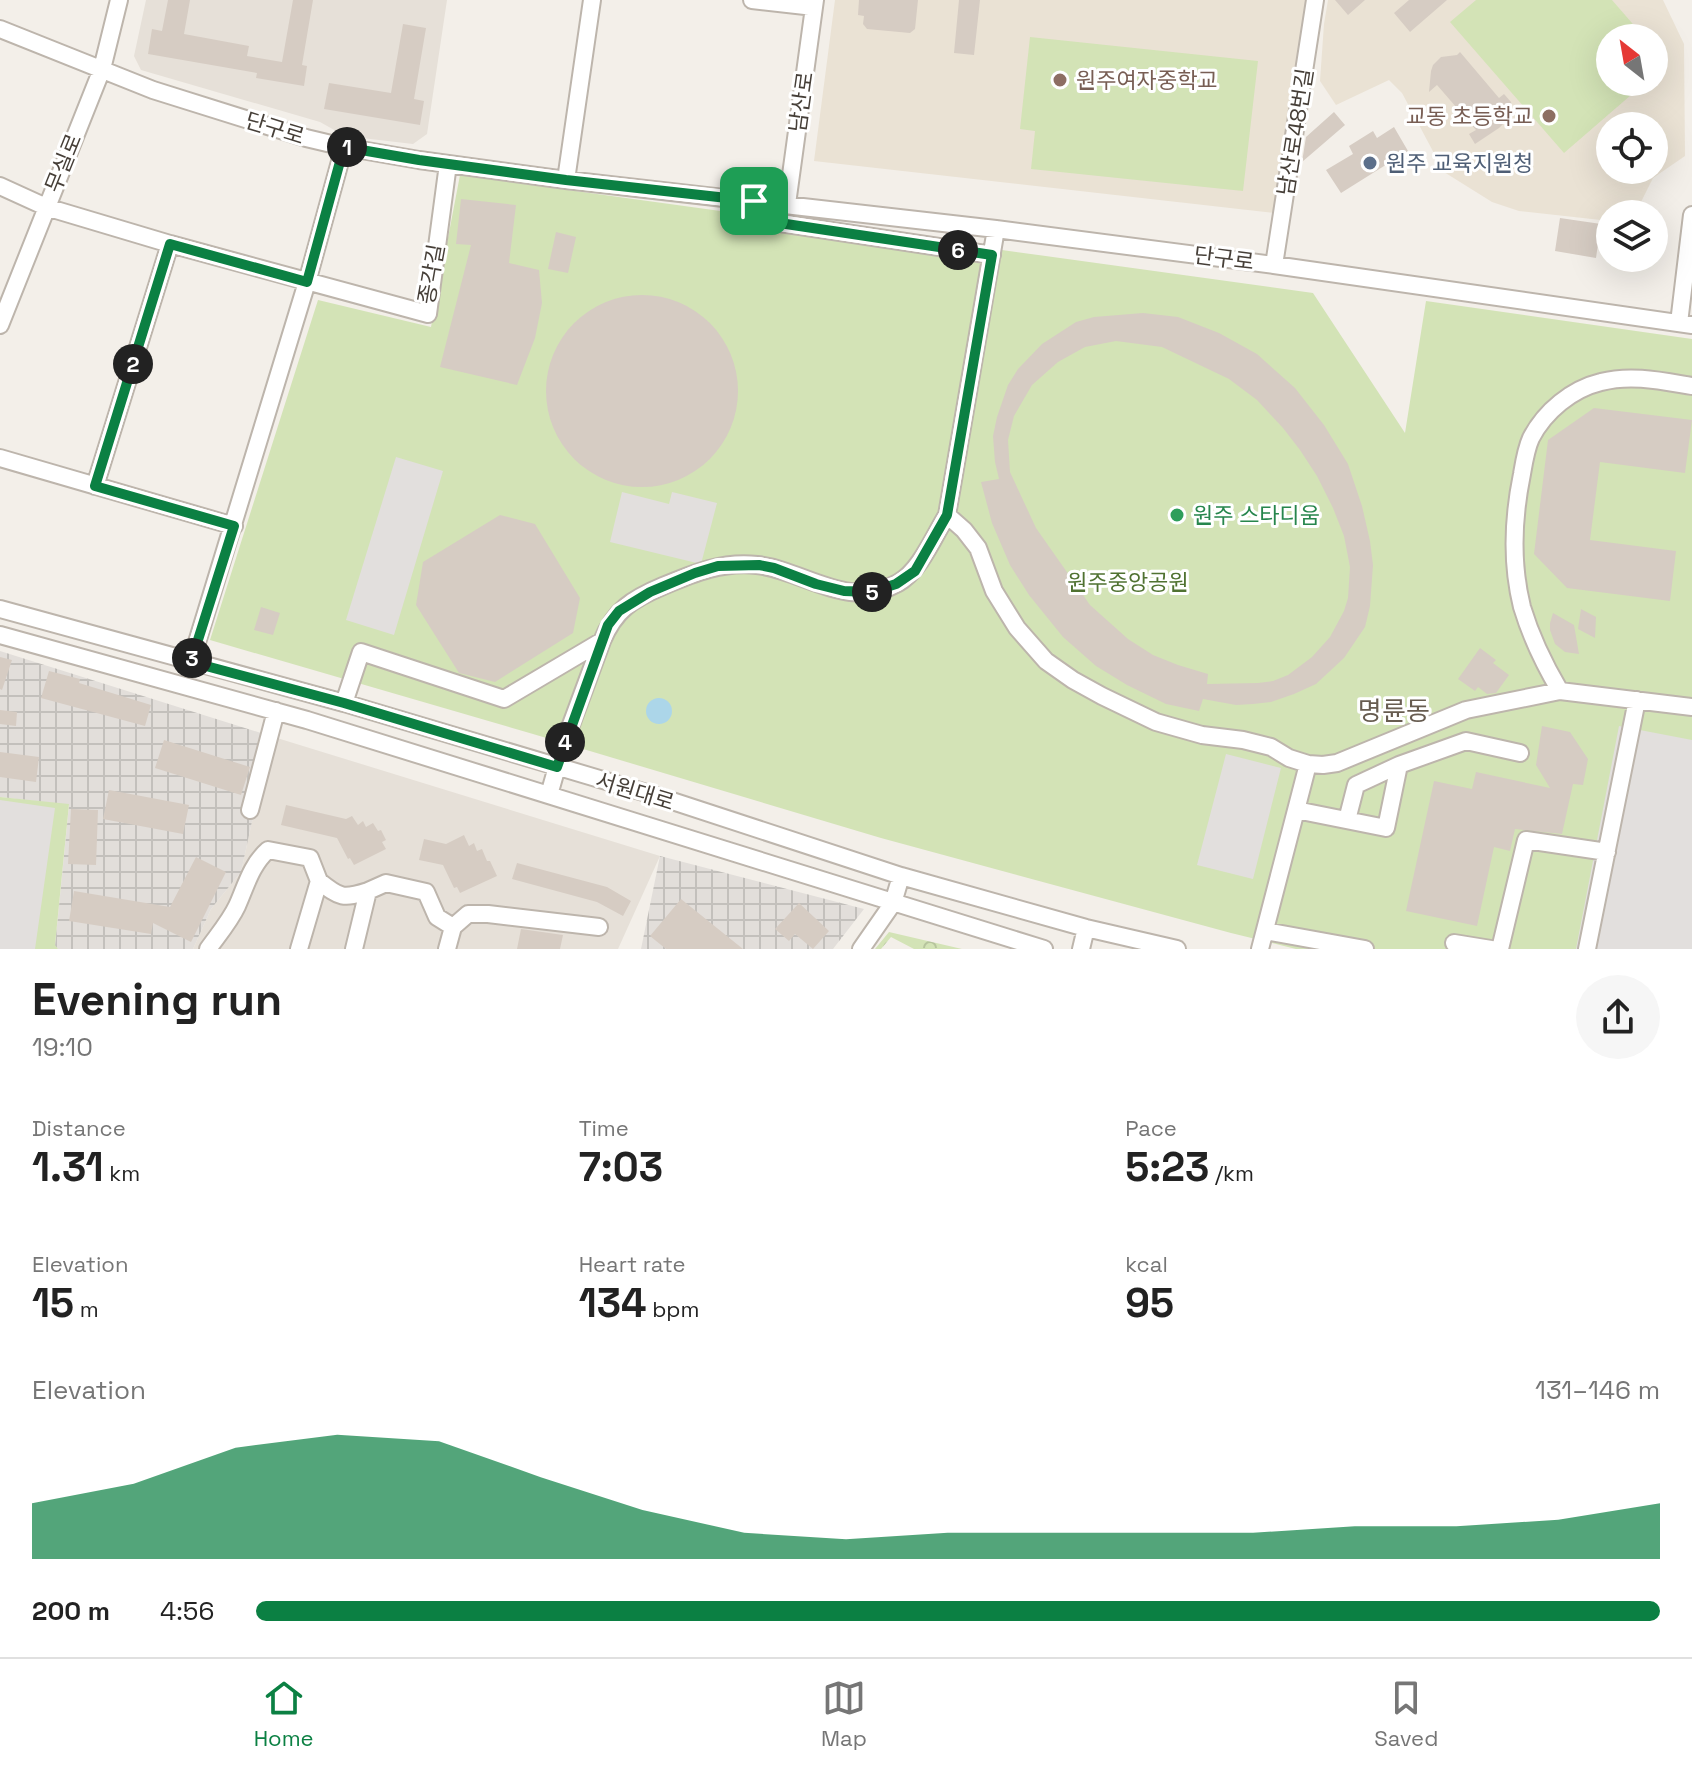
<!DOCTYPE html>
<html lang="en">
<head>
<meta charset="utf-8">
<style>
  :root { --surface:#fff; --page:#f6f6f6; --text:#222; --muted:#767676; --line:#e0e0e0; --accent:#0b8043 }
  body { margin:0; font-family:"Space Grotesk","Noto Sans KR",sans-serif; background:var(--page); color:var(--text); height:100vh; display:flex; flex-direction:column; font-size:30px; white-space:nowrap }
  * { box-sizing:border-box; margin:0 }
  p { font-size:26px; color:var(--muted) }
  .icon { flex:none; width:44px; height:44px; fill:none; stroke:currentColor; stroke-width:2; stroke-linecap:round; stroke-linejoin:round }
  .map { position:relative; height:949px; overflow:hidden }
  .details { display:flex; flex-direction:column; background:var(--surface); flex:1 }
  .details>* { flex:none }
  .needle { width:52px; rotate:329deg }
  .fabs { position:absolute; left:1596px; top:24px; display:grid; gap:16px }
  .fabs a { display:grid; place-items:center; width:72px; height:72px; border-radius:50%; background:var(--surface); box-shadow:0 8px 32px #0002; font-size:40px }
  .pin { position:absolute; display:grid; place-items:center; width:68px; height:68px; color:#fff; margin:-34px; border-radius:16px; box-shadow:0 4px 12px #0006 }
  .km { position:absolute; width:40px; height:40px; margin:-20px; border-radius:50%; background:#222; color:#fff; font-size:22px; line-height:40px; text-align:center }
  .round { display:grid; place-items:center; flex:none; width:84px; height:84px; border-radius:42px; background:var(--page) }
  .head { display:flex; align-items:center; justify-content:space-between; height:136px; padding:0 32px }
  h1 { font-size:44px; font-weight:700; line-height:60px }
  .stats { display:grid; grid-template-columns:repeat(3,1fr); gap:12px; height:136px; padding:8px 32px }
  .stats div { display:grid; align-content:center }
  .stats b { font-size:40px; font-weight:700 }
  .stats small { font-size:22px; font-weight:400 }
  .stats p { font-size:22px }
  .chart { height:224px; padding:16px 32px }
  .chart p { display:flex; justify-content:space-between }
  .chart svg { width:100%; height:144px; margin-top:8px; fill:var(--accent); opacity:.7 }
  ul { padding:0 32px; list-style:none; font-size:26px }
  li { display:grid; grid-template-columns:128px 96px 1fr; align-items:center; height:60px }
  li i { height:20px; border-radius:10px; background:var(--accent) }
  .tabs { display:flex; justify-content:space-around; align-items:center; height:112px; border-top:2px solid var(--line); background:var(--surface); font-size:22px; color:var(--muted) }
  .tabs a { display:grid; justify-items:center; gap:4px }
  .tabs .active { color:var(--accent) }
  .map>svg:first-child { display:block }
</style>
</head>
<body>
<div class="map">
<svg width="1692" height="949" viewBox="0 0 1692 949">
  <defs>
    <pattern id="industrial-grid" width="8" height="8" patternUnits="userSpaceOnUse" patternTransform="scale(2)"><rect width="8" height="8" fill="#e2deda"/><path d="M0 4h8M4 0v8" fill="none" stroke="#c3c0bc"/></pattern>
    <pattern id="forest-crowns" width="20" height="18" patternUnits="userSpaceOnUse" patternTransform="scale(2)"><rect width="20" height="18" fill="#d3e3b6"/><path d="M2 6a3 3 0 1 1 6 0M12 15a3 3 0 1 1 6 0" fill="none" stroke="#b6c49d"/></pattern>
  </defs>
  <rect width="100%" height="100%" fill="#f3efe9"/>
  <!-- residential -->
  <path fill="#e6e0d8" d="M146,0H447L427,134L413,144L345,136L320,122L141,70L134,56Z
    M277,738L660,856L618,949H193L211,909L241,872L253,817Z"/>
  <!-- industrial -->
  <path fill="url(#industrial-grid)" d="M0,651L277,738L253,817L241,872L211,909L193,949H58L55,946L69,805L0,797Z
    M660,856L864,909L833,949H641Z"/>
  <!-- education -->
  <path fill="#eae2d4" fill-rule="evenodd" d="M835,0H1306L1275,213L814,161Z
    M1328,0H1663L1684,44L1685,156L1653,178L1635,214H1610V221L1519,211L1492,202L1444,172L1402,93L1389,80L1336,105L1320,81L1324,24ZM1610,38H1654V82H1610ZM1610,126H1654V170H1610Z"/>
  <!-- forest -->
  <path fill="url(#forest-crowns)" d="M889,932L962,949H914L891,937L881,949H875Z"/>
  <!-- green -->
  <path fill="#d3e3b6" d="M1476,0H1612L1645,38H1610V82H1646L1564,153L1450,22Z
    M1030,37L1258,61L1243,191L1031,169L1035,131L1020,129Z
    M460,175L1313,293L1405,433L1426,301L1692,339V949H1296L1231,933L881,838L533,734L210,640L318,300L431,327Z
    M0,797L69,804L55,945L58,949H0Z"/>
  <!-- parking -->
  <path fill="#e2dfdd" d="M396,457L443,471L394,635L346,620Z
    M622,492L669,504L672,492L717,503L701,564L610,542Z
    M1619,726L1692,740V949H1576Z
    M1226,754L1281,768L1253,879L1197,865Z
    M0,800L55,808L35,949H0Z"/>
  <!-- water -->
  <path fill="#acd6e9" d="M646 711a13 13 0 1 1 26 0a13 13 0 1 1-26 0Z"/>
  <!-- building -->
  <path fill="#d6ccc3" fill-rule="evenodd" d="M168,0H190L184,34L249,46L247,56L282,62L293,0H313L302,65L307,66L304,86L256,78L257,73L148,54L152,29L162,31Z
    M859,0H918L915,29L910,33L867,29L863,24L864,16L858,15Z
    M959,0H980L974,55L954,53Z
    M1335,0H1365L1348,15Z
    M1409,0H1447L1410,32L1394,13Z
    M403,24L426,28L414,99L424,101L420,125L324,109L329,83L391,93Z
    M1460,52L1499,98L1504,94L1511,102L1512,108L1505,122L1499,128L1475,144L1469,134L1476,130L1437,85L1429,92L1431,71L1433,65L1441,57L1457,55Z
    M1334,112L1345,125L1302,162L1306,137Z
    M1394,127L1408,151L1341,193L1326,170L1353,154L1349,146L1373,131L1377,138Z
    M461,199L516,205L509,263L539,270L542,303L535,338L517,385L440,367L471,245L456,244Z
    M1560,218L1601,224L1596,258L1555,251Z
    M556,232L576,237L568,273L548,269Z
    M546 391a96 96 0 1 1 192 0a96 96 0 1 1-192 0Z
    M1143,313L1178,317L1219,333L1257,354L1295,388L1324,425L1348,464L1362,506L1370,541L1373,565L1370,606L1365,627L1344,658L1316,684L1294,694L1271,702L1253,704L1236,705L1203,699L1199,711L1166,704L1127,685L1096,666L1063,637L1029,595L1010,565L992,523L981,482L999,479L995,462L993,436L997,417L1008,385L1018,369L1042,344L1076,322L1094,317ZM1116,341L1162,347L1229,379L1257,400L1283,428L1300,450L1317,476L1333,508L1344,536L1350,567L1348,598L1344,611L1330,637L1312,657L1288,675L1273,681L1258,683L1207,684L1208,674L1178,665L1153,655L1128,639L1090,605L1036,528L1010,472L1008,440L1014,416L1032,385L1058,362L1085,347Z
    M1594,408L1692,420L1685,473L1600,462L1590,540L1676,551L1670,601L1567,588L1534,554L1548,440Z
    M500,515L535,524L580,598L573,633L495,682L459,673L416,605L423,562Z
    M261,607L280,613L273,635L254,630Z
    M1581,609L1596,617L1595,638L1578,629Z
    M1553,613L1574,625L1579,654L1565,652L1555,644L1550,630V623Z
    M1480,648L1496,660L1493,663L1509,675L1496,693L1487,694L1478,687L1475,691L1458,679Z
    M0,657L12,660L2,690L0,689Z
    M49,671L80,679L79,683L151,705L145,726L41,698Z
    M0,710L17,712L16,726L0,724Z
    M1542,726L1570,732L1588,759L1583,785L1573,784L1562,834L1515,829L1510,851L1494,847L1477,926L1406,911L1434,781L1472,789L1476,772L1550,788L1536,765Z
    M164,740L250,767L241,795L155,768Z
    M0,752L39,757L36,782L0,777Z
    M109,790L189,805L183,834L103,819Z
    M286,805L346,819L352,816L358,825L363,821L366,827L373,823L378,831L381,830L386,840L382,842L386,849L354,865L350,858L348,859L337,838L281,825Z
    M71,809L98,810L96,865L68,864Z
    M464,835L469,846L474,843L477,851L482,849L487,861H490L497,876L460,893L457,887L454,888L443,865L419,860L424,839L446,844Z
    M196,857L226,872L191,942L153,923L151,934L69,921L74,891L170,907Z
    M517,863L607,887L631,901L623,916L597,902L512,879Z
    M681,899L743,949H666L650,936Z
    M799,903L829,931L813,949L795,934L789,941L775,929Z
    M521,929L563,935L560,949H517Z"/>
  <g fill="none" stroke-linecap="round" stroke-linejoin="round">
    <defs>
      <path id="minor" d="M752,0L814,7
        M0,29L153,90L306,138L344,147L419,160L566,180L996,229L1274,265L1692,325
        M566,180L592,0
        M0,186L46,207L170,244L428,314L448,164
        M754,201L753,219L992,255
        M787,204L815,0
        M996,229L947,515L964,530L978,548L994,591L1017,628L1046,661L1073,680L1102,696L1156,722L1202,735L1243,740L1271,747L1289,758L1308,764L1323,765L1337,763L1466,710L1560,691L1692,707
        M1274,265L1315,0
        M1679,323L1692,215
        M0,325L102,69L119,0
        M0,458L234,526
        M95,486L170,244
        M0,609L344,703L660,797L901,876L1086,928L1177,949
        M0,635L307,720L1044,949
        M191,662L307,282L344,147
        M1560,691C1544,664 1531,637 1522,607C1511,563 1513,518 1522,474C1524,462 1526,449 1531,438C1545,411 1572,389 1601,382C1631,374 1662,381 1692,386
        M344,703L361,652L504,699L602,641
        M549,795L562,749L602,641C615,610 632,599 663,586C694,573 723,561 757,565C804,570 848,611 898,583C920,571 934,536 947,515
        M250,810L276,711
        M1296,810L1386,828L1399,765L1466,741L1520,753
        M1347,820L1356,785L1399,765
        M319,881C340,898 343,899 368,891
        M1265,931L1365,949
        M1454,943L1491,949
        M208,949C218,935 230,921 237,906C246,886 251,865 268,850L310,858L319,881L299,949
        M354,949L368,891L386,883L426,892L437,917L453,927
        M447,949L453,927L468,914H488L599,927
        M861,949L893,903L901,876
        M1081,949L1086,928
        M1260,949L1308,764
        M1500,949L1526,840L1607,852
        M1587,949L1637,700"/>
    </defs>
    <!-- minor casing -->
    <use href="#minor" stroke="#bdb5ac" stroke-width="20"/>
    <!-- minor -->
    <use href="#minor" stroke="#fff" stroke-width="16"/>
  </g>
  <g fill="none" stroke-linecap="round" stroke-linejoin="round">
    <defs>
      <path id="route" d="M344,147L419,160L566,180L754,201L753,219L992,255L947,515L915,571L896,584L871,592L844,591L816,584L774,568L759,565L718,566L695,573L650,592L619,611L608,625L557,767L344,703L191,662L234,526L95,486L170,244L307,282Z"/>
    </defs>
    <!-- route casing -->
    <use href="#route" stroke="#fff" stroke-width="16"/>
    <!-- route -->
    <use href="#route" stroke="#0b8043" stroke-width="10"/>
  </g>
  <!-- markers -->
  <g fill="#8d6e63" stroke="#fff" stroke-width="3">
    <circle cx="1060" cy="80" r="8"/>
    <circle cx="1549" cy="116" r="8"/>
  </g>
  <circle fill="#5c6f8a" stroke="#fff" stroke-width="3" cx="1370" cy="163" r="8"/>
  <circle fill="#2e9e5b" stroke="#fff" stroke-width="3" cx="1177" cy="515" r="8"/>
  <g text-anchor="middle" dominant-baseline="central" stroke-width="6" stroke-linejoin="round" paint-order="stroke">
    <!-- education labels -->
    <g font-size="22" fill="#785e54" stroke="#fff" text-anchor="start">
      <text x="1076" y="80">원주여자중학교</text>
      <text x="1533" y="116" text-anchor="end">교동 초등학교</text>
    </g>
    <!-- street labels -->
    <g font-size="22" fill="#463f38" stroke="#fff">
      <text transform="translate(801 102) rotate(-82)">남산로</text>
      <text transform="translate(275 128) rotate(17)">단구로</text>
      <text transform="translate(1295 132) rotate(-81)">남산로48번길</text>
      <text transform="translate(63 163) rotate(-68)">무실로</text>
      <text transform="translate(1224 258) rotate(7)">단구로</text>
      <text transform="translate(431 274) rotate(-80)">종각길</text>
      <text transform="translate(635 791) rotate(17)">서원대로</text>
    </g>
    <!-- service labels -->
    <g font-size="22" fill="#4e5e75" stroke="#fff" text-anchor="start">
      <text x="1386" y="163">원주 교육지원청</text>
    </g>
    <!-- leisure labels -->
    <g font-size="22" fill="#27864d" stroke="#fff" text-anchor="start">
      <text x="1193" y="515">원주 스타디움</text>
    </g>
    <!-- park labels -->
    <g font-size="22" fill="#507231" stroke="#fff">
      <text x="1128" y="582">원주중앙공원</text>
    </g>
    <!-- quarter labels -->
    <g font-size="26" fill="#675c50" stroke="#fff">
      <text x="1394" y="711">명륜동</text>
    </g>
  </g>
</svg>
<div class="fabs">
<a><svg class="needle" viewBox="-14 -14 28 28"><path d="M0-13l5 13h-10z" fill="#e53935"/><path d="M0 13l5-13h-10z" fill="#767676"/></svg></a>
<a><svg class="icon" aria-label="locate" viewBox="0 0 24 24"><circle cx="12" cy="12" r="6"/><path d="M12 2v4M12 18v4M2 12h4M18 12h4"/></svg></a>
<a><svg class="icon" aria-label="layers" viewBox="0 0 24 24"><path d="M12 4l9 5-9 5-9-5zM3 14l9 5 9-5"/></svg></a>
</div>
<div class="pin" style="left:754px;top:201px;background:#1e9e55"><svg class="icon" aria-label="arrive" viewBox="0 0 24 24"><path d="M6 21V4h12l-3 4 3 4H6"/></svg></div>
<b class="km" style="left:347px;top:147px">1</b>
<b class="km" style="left:133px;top:364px">2</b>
<b class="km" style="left:192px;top:658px">3</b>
<b class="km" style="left:565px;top:742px">4</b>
<b class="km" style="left:872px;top:592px">5</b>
<b class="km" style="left:958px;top:250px">6</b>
</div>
<section class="details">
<div class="head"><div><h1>Evening run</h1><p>19:10</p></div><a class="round"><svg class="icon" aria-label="share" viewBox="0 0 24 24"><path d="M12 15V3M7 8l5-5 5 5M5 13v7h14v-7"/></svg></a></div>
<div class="stats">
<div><p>Distance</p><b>1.31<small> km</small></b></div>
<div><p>Time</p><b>7:03</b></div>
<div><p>Pace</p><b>5:23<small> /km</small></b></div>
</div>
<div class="stats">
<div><p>Elevation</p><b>15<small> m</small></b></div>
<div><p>Heart rate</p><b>134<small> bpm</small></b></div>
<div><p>kcal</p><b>95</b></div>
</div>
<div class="chart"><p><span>Elevation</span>131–146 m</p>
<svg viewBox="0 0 160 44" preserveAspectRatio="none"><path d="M0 44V27L10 21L20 10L30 6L40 8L50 19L60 29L70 36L80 38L90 36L100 36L110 36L120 36L130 34L140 34L150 32L160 27V44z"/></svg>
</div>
<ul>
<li><b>200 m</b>4:56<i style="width:100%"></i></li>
</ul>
</section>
<nav class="tabs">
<a class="active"><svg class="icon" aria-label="home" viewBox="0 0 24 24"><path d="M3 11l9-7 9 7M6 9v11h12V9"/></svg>Home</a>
<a><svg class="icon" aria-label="map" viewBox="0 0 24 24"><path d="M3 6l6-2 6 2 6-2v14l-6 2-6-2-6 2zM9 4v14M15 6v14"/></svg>Map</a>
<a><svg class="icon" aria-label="saved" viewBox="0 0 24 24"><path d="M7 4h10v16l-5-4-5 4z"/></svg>Saved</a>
</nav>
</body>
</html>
